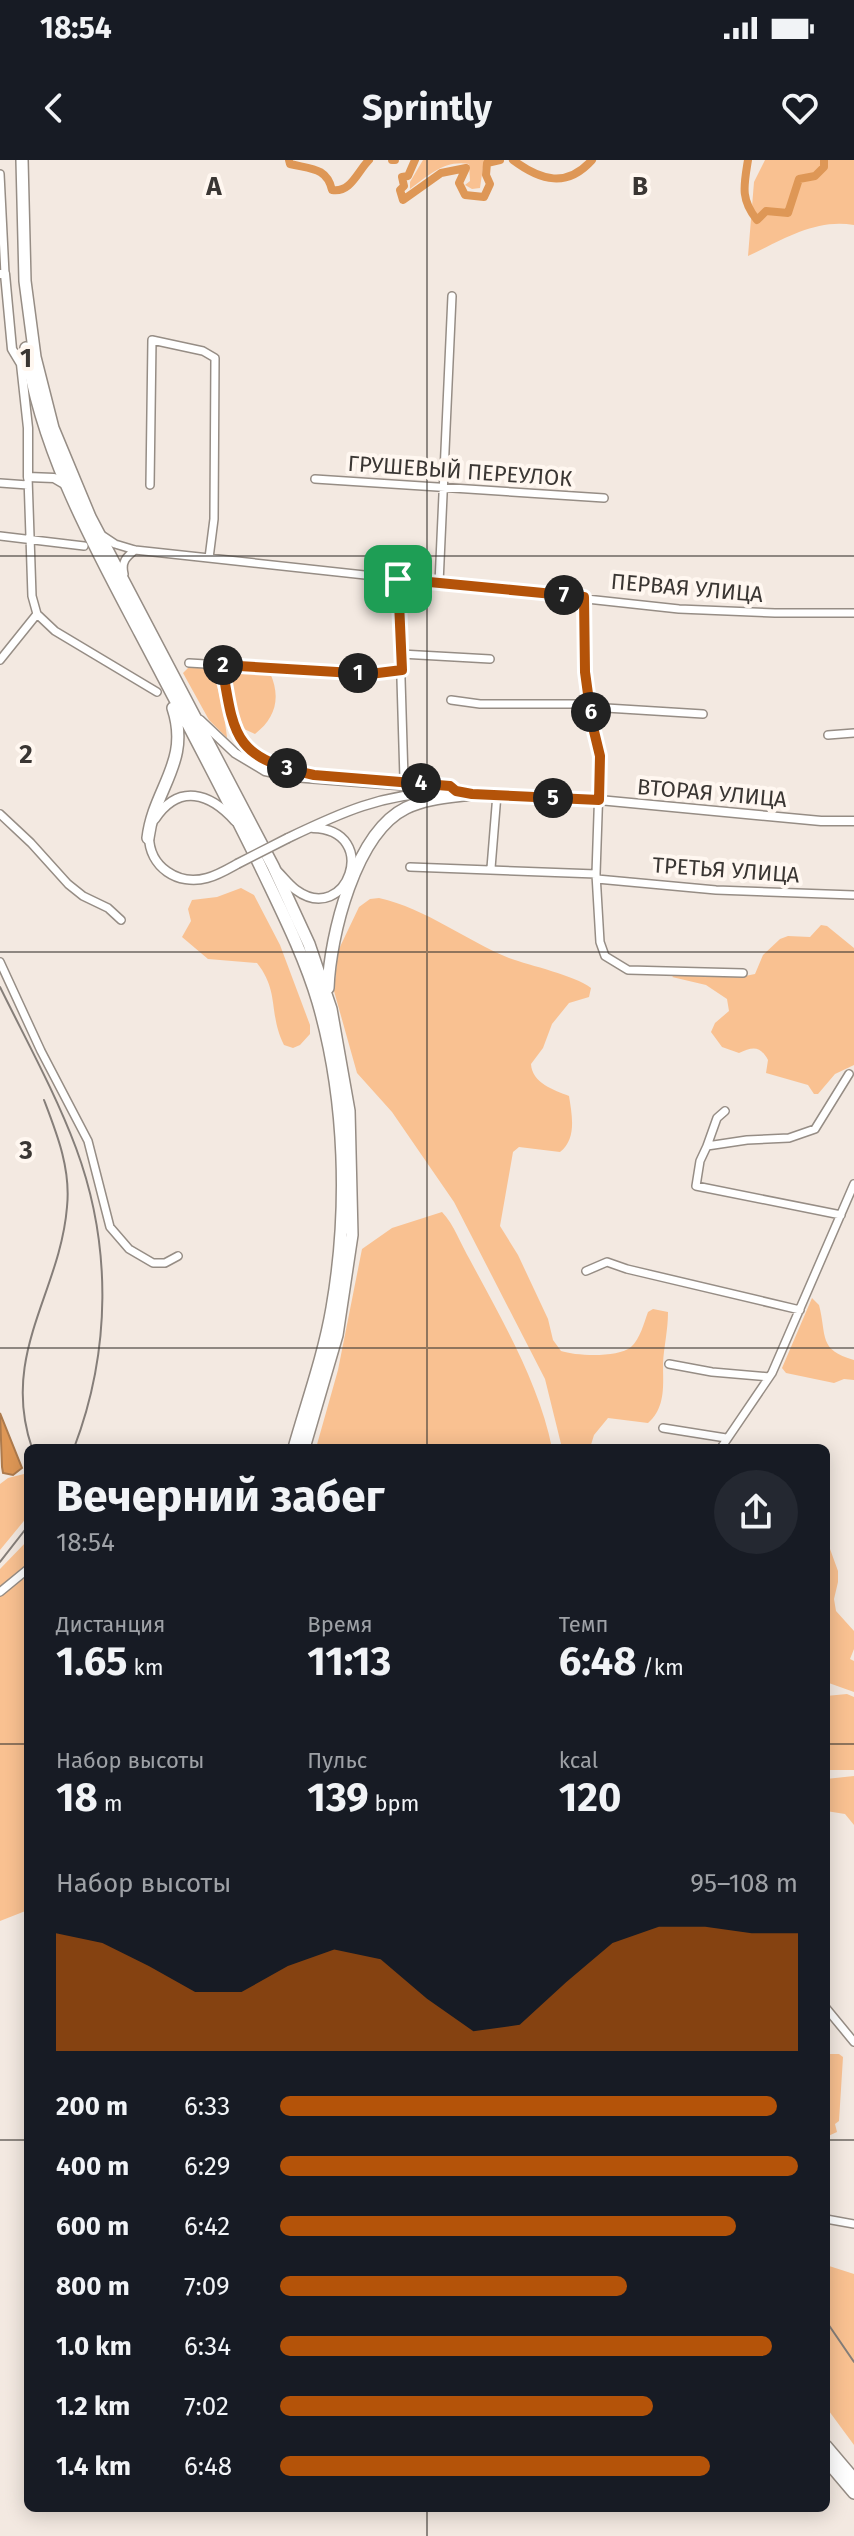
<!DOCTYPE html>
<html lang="ru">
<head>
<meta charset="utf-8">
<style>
  :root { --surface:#171b24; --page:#242831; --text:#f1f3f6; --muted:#9ea1a6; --accent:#b45309 }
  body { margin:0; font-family:"Fira Sans",sans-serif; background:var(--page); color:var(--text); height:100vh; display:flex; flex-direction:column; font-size:30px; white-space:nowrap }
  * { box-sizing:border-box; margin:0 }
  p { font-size:26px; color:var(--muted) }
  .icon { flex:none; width:44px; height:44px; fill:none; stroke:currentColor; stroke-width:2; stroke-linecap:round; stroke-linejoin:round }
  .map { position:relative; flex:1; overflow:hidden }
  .sheet { position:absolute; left:24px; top:1284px; width:806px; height:1068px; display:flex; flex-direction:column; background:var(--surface); border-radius:12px; box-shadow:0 4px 20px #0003 }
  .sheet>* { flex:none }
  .pin { position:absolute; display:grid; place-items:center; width:68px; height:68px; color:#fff; margin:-34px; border-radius:16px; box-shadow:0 4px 12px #0006 }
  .km { position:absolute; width:40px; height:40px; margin:-20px; border-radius:50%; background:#222; color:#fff; font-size:22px; line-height:40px; text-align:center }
  .round { display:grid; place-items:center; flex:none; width:84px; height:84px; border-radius:42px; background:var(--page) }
  .headline { display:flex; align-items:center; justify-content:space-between; height:136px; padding:0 32px }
  h1 { font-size:44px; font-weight:700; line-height:60px }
  .stats { display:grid; grid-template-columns:repeat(3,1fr); gap:12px; height:136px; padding:8px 32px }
  .stats div { display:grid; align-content:center }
  .stats b { font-size:40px; font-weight:700 }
  .stats small { font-size:22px; font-weight:400 }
  .stats p { font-size:22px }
  .chart { height:224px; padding:16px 32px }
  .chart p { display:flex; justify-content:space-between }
  .chart svg { width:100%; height:144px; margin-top:8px; fill:var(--accent); opacity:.7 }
  ul { padding:0 32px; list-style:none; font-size:26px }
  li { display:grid; grid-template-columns:128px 96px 1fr; align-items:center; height:60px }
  li i { height:20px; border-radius:10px; background:var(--accent) }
  .status { display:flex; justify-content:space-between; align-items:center; height:56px; padding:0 40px; background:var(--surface); direction:ltr }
  .status svg { height:22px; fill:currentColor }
  header { display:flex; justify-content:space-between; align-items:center; height:104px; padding:0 32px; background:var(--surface); font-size:36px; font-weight:700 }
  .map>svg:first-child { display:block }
</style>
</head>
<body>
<div class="status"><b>18:54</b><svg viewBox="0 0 49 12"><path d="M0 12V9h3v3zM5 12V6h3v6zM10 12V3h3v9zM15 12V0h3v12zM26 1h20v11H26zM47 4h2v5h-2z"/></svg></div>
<header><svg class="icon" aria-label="back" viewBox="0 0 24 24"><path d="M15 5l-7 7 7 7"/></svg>Sprintly<svg class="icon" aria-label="heart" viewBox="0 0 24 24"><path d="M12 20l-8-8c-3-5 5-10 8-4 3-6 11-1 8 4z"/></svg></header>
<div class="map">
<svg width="854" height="2376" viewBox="0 0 854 2376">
  <rect width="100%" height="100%" fill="#f3e9e1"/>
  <!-- green -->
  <path fill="#f9c191" d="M423,0H484L480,28L472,29L465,25L470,21L469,4C444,0 428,16 410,29V22Z
    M765,0H854V65C816,58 782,80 748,96L754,22Z
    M190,506C196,507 205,507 210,510C217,514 227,570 227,578L209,560L183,513Z
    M245,509L270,513C281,537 276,558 255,574L244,569L232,536L231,510Z
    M241,728L254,735L280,785L310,865V874L300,885L293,888L284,885C268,853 280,832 257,803L208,799L182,777L191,761L188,749L192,740L217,737Z
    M379,738C427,749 465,780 509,798C531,806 574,815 591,828L589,837L569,843L552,864L543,888L531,904C532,923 554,930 569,936C572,955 577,979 560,992L519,987L513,992L500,1066L518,1095L548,1159L553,1180L561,1191C576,1196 618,1198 631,1187C640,1179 644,1163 648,1152L653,1149L668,1152C668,1170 664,1186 663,1203C663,1225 666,1247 648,1263L608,1258L594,1275L590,1288H562L545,1219L454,1042L392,952L357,913L334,831L338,791L359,747L370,739Z
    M821,765L827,766L854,788V905L835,914L818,934H814L808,925L766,913L768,900C760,885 752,887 739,893L722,887L711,872L715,863L729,851L727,839L706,825L672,817L676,814L745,816L755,814L763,795L780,779L788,776L810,777Z
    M442,1052C454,1064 461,1085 470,1100C501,1158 539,1223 552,1288H316L338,1210L362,1089L392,1068Z
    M812,1138L819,1145C827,1176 818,1190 854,1200V1220L844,1219L834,1223L786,1213L782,1208Z
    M28,1313V1356L0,1390V1324L8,1318Z
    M826,1378L838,1411V1422L834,1439L836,1451L854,1471V1489L850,1499L854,1501V1532L826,1522Z
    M28,1380V1750L0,1761V1409Z
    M847,1534L854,1537V1610H826V1536Z
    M854,1616V1665L845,1654L826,1651V1619Z
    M826,1894H839L843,1897L839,1961L835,1964L837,1972L826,1977Z
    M826,2105L854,2114V2285L826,2247Z"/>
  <!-- water -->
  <path fill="#de9756" stroke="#ad7a4c" stroke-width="2" d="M0,1253L22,1308L13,1315L3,1313L2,1307Z"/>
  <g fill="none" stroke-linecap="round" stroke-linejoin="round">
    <!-- river -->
    <path stroke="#de9756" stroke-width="8" d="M289,0L290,4C310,9 327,7 332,30C351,33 357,12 369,0
      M392,0H395
      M415,0L408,16L402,17L404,26L400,30L403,40L441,13L466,8L459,23L465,35L484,37L490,24L486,15L487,3L500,0
      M513,0C541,21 567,28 592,0
      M748,0C744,25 740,39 757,60L766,51L788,53L799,19L815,16L824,7V0"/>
    <defs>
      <path id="minor" d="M0,14L5,114
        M28,317L32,436L37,454L55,471L157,532
        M315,319L604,338
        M0,323L28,325
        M150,325L152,180L203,191L215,198L214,359L209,398
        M0,376L84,386
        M103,376L115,384L135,390L679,449L775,453H854
        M124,414C121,402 126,397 135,390
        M398,419L404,619L450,626L456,631
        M439,423L452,136
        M584,437L585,512L592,563L600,596L596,714L600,782L605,796L628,810L743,813
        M401,494L490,499
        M0,500L37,454
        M189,503L370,514L402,510
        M222,505C226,525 226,549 234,568C247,601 294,612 326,616
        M451,540L480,544H589
        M590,547L703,554
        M828,575L854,573
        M379,620L405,621
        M0,654L31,683L68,724L83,736L108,748L121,760
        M410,707L596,714
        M491,708L497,634
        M597,719L716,730L854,735
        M0,802L41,891L88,981L110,1067L129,1089L153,1103H165L178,1096
        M707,986L717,958L725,951
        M841,1055L696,1026L700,1001L707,986L747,980L789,978L815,969L849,914
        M586,1111L607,1102L627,1109L800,1150
        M669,1204L712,1212L769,1217
        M663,1268L726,1278
        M721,1288L772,1213L854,1024
        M0,1432L28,1409
        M826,1848L854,1882
        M826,2059L854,2064"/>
      <path id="major" d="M0,114H5L12,189L21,204L28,268V317L54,318L66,325
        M200,560L235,593L265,611L293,617L423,627L463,632
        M468,634L599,640L821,661H854
        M155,659C179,623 210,633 235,661
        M149,676C149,707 178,726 207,718C218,715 228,709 237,704
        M288,678C338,654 385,632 443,633
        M278,712C284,718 289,725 296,730C347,767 382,670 313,668"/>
      <path id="highway" d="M22,0L25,121L35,197L53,268L90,357L273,706L309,784L331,849L349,951L352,1075L337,1175L304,1288
        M26,188C41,290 92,382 140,473C182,553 225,633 264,714C284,756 305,798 318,842C346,939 349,1050 332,1148C324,1195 307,1242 294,1288
        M148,678C154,628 191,602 173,548
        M328,828C330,776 355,673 406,648C426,638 450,637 472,634
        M826,2286L854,2319
        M826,2300L854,2333"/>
    </defs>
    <!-- minor casing -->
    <use href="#minor" stroke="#968d85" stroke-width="10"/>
    <!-- major casing -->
    <use href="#major" stroke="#968d85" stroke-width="11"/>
    <!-- highway casing -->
    <use href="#highway" stroke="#968d85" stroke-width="14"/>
    <!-- minor -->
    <use href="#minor" stroke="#fff" stroke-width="7"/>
    <!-- major -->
    <use href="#major" stroke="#fff" stroke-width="8"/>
    <!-- highway -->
    <use href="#highway" stroke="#fff" stroke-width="11"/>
    <!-- rail -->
    <path stroke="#857e79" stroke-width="2" d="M0,827C26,880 55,932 76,988C112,1085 111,1191 74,1288
      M32,1288C0,1194 60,1133 67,1047C71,1009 57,974 44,940
      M0,1402L28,1366
      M826,2161L854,2202"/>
    <defs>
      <path id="major-bridge" d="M237,704L288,678"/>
    </defs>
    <!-- major-bridge casing -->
    <use href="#major-bridge" stroke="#968d85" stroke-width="11" stroke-linecap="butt"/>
    <!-- major-bridge -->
    <use href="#major-bridge" stroke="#fff" stroke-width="8"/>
  </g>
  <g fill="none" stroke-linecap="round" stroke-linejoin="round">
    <defs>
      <path id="route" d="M398,419L584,437L585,512L592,563L600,596L599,640L472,634L456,631L450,626L314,615C234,598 234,578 222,505L370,514L402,510Z"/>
    </defs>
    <!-- route casing -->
    <use href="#route" stroke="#fff" stroke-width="16"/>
    <!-- route -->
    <use href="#route" stroke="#b45309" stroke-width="10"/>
  </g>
  <!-- grid -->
  <path fill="none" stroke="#3a3633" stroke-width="2" stroke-opacity="0.55" d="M427,0V1288M0,396H854M0,792H854M0,1188H854M0,1584H28M826,1584H854M0,1980H28M826,1980H854M427,2348V2376"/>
  <g text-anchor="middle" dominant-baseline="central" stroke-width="8" stroke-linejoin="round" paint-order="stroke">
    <!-- street labels -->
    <g font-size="22" fill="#3a3633" stroke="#fff7f0">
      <text transform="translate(460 311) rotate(4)">ГРУШЕВЫЙ ПЕРЕУЛОК</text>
      <text transform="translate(687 428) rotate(5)">ПЕРВАЯ УЛИЦА</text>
      <text transform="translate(712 633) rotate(5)">ВТОРАЯ УЛИЦА</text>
      <text transform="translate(726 710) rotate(4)">ТРЕТЬЯ УЛИЦА</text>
    </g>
  </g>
  <g font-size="26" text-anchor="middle" font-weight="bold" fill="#3a3633" stroke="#fff7f0" stroke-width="8" stroke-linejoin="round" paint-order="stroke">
    <text x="214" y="35">A</text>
    <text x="640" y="35">B</text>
    <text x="26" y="207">1</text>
    <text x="26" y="603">2</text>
    <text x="26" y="999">3</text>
  </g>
</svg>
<div class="pin" style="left:398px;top:419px;background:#1e9e55"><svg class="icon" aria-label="arrive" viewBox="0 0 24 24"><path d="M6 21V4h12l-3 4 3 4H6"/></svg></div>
<b class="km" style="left:358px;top:513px">1</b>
<b class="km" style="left:223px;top:505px">2</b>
<b class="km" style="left:287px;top:608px">3</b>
<b class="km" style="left:421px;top:623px">4</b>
<b class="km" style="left:553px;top:638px">5</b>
<b class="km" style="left:591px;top:552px">6</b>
<b class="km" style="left:564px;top:435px">7</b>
<section class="sheet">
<div class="headline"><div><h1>Вечерний забег</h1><p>18:54</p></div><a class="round"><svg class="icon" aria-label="share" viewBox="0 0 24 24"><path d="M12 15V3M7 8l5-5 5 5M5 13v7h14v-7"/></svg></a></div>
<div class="stats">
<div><p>Дистанция</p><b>1.65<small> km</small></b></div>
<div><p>Время</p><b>11:13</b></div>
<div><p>Темп</p><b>6:48<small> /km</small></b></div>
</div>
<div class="stats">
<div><p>Набор высоты</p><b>18<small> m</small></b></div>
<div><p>Пульс</p><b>139<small> bpm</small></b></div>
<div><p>kcal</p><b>120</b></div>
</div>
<div class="chart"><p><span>Набор высоты</span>95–108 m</p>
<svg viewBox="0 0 160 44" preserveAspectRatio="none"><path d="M0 44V8L10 11L20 18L30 26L40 26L50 18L60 13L70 16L80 28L90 38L100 36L110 23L120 11L130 6L140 6L150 8L160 8V44z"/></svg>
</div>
<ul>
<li><b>200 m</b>6:33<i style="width:96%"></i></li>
<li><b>400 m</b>6:29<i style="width:100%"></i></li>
<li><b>600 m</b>6:42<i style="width:88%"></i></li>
<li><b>800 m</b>7:09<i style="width:67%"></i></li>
<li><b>1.0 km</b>6:34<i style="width:95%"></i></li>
<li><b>1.2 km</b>7:02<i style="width:72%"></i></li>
<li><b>1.4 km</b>6:48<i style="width:83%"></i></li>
</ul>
</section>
</div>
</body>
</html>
